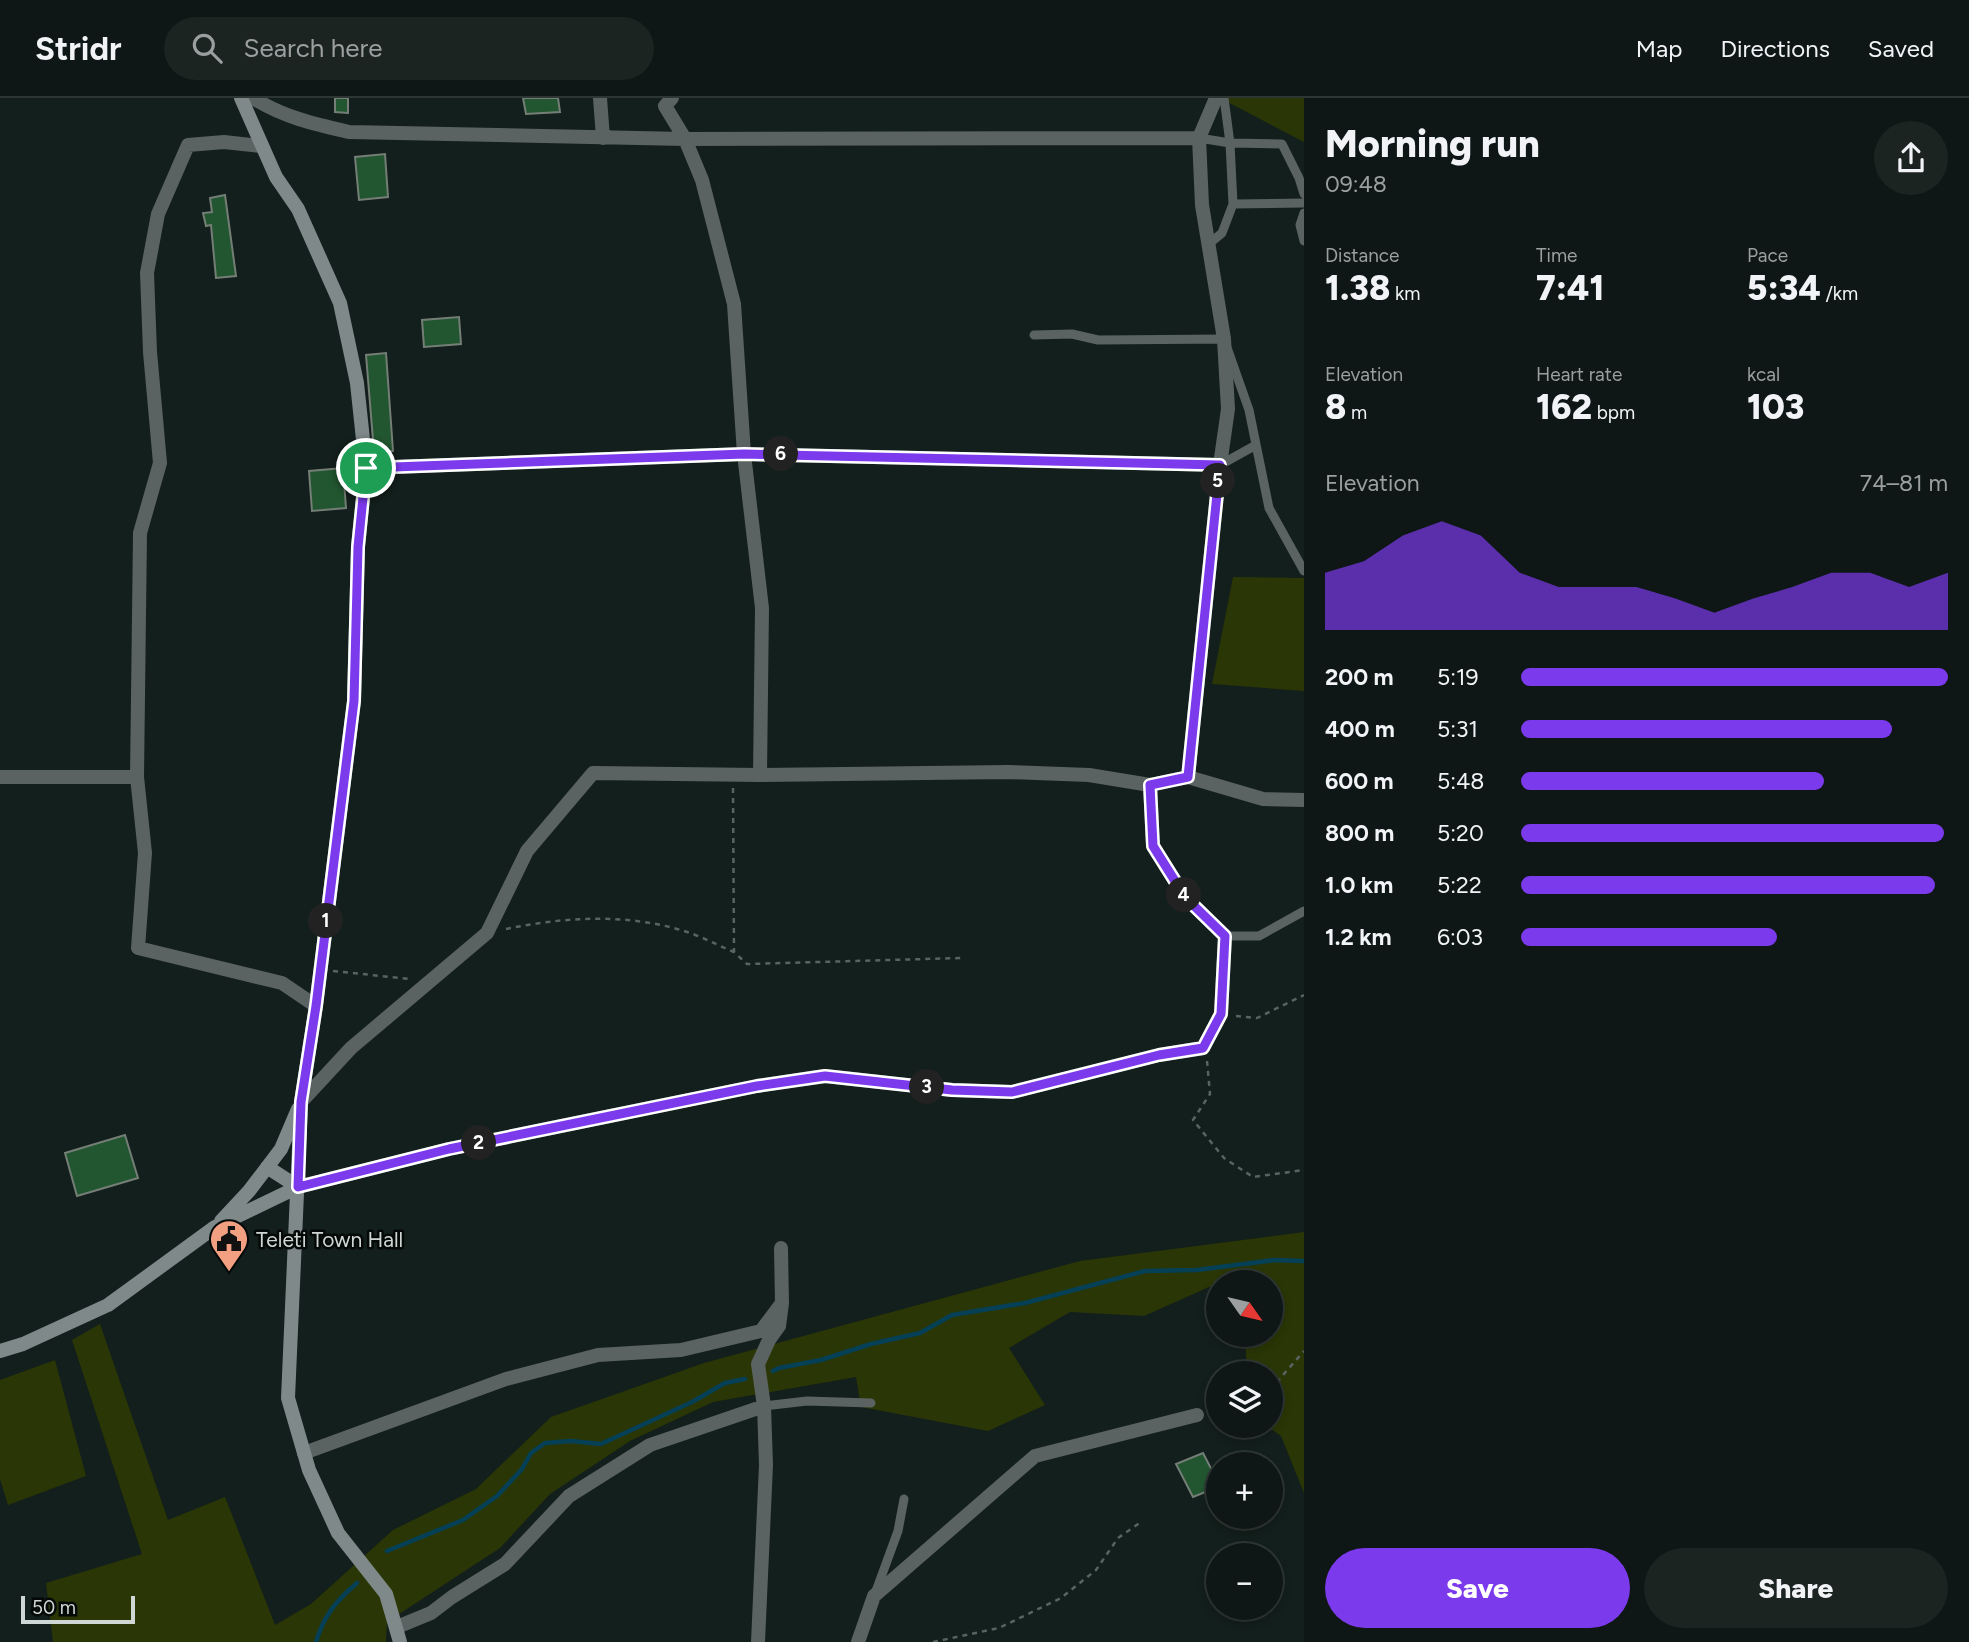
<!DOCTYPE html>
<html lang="en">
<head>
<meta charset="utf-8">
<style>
  :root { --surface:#0e1715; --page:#1c2422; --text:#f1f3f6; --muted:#9b9fa0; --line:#2e3634; --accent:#7c3aed }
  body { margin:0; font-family:Figtree,sans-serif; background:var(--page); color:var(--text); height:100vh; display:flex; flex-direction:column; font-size:26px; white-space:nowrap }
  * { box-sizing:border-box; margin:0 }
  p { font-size:23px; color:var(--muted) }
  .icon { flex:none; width:38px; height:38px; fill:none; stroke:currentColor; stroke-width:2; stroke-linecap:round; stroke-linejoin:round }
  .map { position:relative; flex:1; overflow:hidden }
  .details { display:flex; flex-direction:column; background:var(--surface); width:665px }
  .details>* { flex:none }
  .needle { width:46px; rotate:124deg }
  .buttons { position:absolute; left:1206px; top:1172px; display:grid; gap:14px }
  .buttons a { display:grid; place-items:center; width:77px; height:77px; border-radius:50%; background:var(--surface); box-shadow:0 4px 10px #0003,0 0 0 2px var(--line); font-size:35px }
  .scale { position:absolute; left:21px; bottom:18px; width:114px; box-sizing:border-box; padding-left:7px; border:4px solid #cfd7d4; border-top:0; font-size:19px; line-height:24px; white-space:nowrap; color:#cfd7d4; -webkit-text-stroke:5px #040807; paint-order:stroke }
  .pin { position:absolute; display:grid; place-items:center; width:60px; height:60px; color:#fff; margin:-30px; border:4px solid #fff; border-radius:50%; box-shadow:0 2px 7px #0007 }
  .km { position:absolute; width:35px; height:35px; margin:-18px; border-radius:50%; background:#222; color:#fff; font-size:19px; line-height:35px; text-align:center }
  .round { display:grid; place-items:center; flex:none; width:74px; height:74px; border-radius:37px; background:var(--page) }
  .head { display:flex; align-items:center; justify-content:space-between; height:119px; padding:0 21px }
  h1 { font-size:38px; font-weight:800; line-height:52px }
  .metrics { display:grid; grid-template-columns:repeat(3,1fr); gap:10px; height:119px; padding:7px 21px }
  .metrics div { display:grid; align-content:center }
  .metrics b { font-size:35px; font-weight:800 }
  .metrics small { font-size:19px; font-weight:400 }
  .metrics p { font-size:19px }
  .chart { height:196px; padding:14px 21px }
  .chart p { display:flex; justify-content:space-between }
  .chart svg { width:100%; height:126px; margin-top:7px; fill:var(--accent); opacity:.7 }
  .action { display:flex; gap:14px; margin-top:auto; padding:14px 21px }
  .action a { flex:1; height:80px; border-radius:42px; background:var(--accent); color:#fff; font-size:28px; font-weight:800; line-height:80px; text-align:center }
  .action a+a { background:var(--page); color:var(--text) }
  ul { padding:0 21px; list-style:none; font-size:23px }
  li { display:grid; grid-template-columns:112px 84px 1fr; align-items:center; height:52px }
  li i { height:18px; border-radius:9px; background:var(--accent) }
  header { display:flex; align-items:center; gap:42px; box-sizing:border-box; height:98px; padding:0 35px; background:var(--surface); border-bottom:2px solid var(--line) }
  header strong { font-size:33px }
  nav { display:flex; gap:38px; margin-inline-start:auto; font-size:24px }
  .search { width:490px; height:63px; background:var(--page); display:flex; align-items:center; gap:18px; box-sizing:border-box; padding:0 24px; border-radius:38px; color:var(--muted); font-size:26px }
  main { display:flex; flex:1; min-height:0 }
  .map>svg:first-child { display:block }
</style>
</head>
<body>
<header>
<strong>Stridr</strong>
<div class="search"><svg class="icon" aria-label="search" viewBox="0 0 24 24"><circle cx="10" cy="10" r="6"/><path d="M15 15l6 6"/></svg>Search here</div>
<nav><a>Map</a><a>Directions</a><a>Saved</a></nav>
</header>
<main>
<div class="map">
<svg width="1304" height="1544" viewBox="0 0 1304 1544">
  <rect width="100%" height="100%" fill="#131f1c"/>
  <!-- green -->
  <path fill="#2a3605" d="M1220,0H1304V44Z
    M1233,479L1304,480V593L1212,586Z
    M1304,1134V1395L1281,1338L1267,1328H1270V1276H1247L1245,1237H1270L1271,1214L1280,1206L1271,1202L1270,1185H1218L1144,1218L1070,1214L1009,1250L1045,1307L988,1333L861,1309L856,1279L713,1304L630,1343L550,1396L500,1450L387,1524L386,1544H53L46,1485L142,1456L72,1242L100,1226L168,1422L225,1399L275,1527L311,1506L393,1432L476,1391L551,1319L704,1265L1080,1163Z
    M55,1262L86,1378L8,1407L0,1381V1282Z"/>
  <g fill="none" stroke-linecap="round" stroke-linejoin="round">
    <!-- stream -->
    <path stroke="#054057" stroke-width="4.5" d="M773,1273L779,1270L821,1262L871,1246L920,1235L952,1217L1025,1205L1145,1173L1197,1172L1275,1162L1304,1163
      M387,1453L463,1422L497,1398L522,1371L531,1355L545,1345L571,1343L601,1346L692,1304L725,1285L745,1281
      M316,1544C324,1517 336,1503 357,1485"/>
  </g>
  <!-- building -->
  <path fill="#225630" stroke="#747e76" stroke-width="2" d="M335,0H348V15L335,14Z
    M523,0H558L560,14L526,16Z
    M385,56L388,99L359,102L355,59Z
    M225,97L236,178L216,180L211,127L206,128L203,115L212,114L210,100Z
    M459,219L461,246L424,249L422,222Z
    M386,255L393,353L374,354L366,257Z
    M343,370L346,410L312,413L309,373Z
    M125,1037L138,1080L77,1098L65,1055Z
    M1203,1355L1218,1384V1389L1193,1399L1176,1366Z"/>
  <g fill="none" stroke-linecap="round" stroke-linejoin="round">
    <!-- path -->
    <path stroke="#596360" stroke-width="2.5" stroke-dasharray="5 5" stroke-linecap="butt" d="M733,690L734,854L747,866L961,860
      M506,831C564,819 626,815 684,833C701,838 717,847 734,854
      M333,873L410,881
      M1236,918L1257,920L1304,897
      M1207,963L1210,996L1193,1022L1224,1060L1253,1079L1304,1072
      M1270,1292L1304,1253
      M933,1544L999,1530L1061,1500L1096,1472L1118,1440L1141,1424"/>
    <!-- lane -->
    <path stroke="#5b6262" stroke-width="9" d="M1224,0L1230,45L1233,106
      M1199,40L1230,45L1282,46L1299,80L1304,96
      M1304,115L1300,127L1304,143
      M1210,145L1222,135L1233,106L1304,105
      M1034,237L1072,236L1098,242L1224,241L1249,312L1269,410L1304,473
      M1220,367L1256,347
      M1225,838H1259L1304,813
      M764,1308L807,1303L871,1305
      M876,1493L898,1433L904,1401"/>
    <!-- street -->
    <path stroke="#5b6262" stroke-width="14" d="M253,0C283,19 314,26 349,34L685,41L1199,40
      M600,0L603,40
      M672,0L665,8L685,41L702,82L734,206L744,356L762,510L760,677
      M261,48L224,44L188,47L158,116L147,175L150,254L160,365L140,435L137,679L145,755L138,850L282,885L316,908
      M366,370L744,356L1220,367
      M0,679H137
      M1188,679L1220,367L1228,311L1224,241L1202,107L1199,40L1216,0
      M301,1004L351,950L487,835L527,753L593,675L760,677L1008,674L1089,677L1150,687L1188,679L1263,701L1304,702
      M298,1089L449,1051L757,988L825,978L952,992L1012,994L1159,957L1203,950L1221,916L1225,838L1185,799L1153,748L1150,687
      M304,1355L506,1281L598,1257L681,1252L761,1233L782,1205L781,1150
      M397,1529L431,1515L452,1499L505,1466L569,1398L650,1347L764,1308
      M758,1544L766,1367L764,1308L758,1266L769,1242L779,1228L782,1205
      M858,1544L874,1498L1035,1358L1197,1317"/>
    <!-- secondary -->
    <path stroke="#7f898a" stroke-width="14" d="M241,0L276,79L298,111L340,205L357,285L366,370L358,448L354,603L316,908L301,1004L288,1300L309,1372L338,1435L386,1496L400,1544
      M267,1069L298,1089
      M221,1123L249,1093L281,1051L298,1011
      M0,1253L23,1246L108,1207L215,1129L298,1089"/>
  </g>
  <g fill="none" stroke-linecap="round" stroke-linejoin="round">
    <defs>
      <path id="route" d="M744,356L1220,367L1188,679L1150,687L1153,748L1185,799L1225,838L1221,916L1203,950L1159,957L1012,994L952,992L825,978L757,988L449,1051L298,1089L301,1004L316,908L354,603L358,449L366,370Z"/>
    </defs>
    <!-- route casing -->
    <use href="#route" stroke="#fff" stroke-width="14"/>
    <!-- route -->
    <use href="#route" stroke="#7c3aed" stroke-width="9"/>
  </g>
  <!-- icons -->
  <defs>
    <symbol id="civic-pin" viewBox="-11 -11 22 30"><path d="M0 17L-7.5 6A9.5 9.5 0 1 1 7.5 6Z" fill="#f2a081" stroke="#040807"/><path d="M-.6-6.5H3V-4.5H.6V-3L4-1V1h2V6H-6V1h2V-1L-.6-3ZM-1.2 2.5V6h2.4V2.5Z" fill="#111"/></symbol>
  </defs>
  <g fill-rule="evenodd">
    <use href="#civic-pin" x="207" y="1119" width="44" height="60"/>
  </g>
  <g text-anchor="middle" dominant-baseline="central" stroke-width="5" stroke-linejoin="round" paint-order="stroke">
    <!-- poi labels -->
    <g font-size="21" fill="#cfd7d4" stroke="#040807" text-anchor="start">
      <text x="256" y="1141">Teleti Town Hall</text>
    </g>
  </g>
</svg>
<div class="buttons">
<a><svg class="needle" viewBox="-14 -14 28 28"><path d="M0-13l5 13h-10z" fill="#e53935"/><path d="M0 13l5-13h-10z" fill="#9b9fa0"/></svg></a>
<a><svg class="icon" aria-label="layers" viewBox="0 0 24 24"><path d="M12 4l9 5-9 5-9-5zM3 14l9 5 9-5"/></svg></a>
<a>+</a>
<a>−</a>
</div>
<div class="scale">50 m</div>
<div class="pin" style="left:366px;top:370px;background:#1e9e55"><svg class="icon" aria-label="arrive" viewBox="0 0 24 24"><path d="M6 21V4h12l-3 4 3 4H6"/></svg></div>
<b class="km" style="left:326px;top:823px">1</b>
<b class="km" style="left:479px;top:1045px">2</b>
<b class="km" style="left:927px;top:989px">3</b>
<b class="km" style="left:1184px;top:797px">4</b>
<b class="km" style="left:1218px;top:383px">5</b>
<b class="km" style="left:781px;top:356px">6</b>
</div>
<section class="details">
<div class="head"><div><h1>Morning run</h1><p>09:48</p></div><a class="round"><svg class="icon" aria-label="share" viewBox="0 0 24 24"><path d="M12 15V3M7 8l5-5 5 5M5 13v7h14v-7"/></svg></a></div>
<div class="metrics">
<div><p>Distance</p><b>1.38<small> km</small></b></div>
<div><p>Time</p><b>7:41</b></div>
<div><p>Pace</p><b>5:34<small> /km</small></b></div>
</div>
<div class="metrics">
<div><p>Elevation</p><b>8<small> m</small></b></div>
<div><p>Heart rate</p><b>162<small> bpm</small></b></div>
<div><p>kcal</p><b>103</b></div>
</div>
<div class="chart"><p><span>Elevation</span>74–81 m</p>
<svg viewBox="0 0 160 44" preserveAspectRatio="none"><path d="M0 44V24L10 20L20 11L30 6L40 11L50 24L60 29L70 29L80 29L90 33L100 38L110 33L120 29L130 24L140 24L150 29L160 24V44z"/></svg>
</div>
<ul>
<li><b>200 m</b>5:19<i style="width:100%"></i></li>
<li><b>400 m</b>5:31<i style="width:87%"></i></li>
<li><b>600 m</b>5:48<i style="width:71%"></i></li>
<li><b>800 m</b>5:20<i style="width:99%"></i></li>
<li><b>1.0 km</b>5:22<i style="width:97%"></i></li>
<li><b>1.2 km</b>6:03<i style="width:60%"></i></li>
</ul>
<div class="action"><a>Save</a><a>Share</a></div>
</section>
</main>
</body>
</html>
